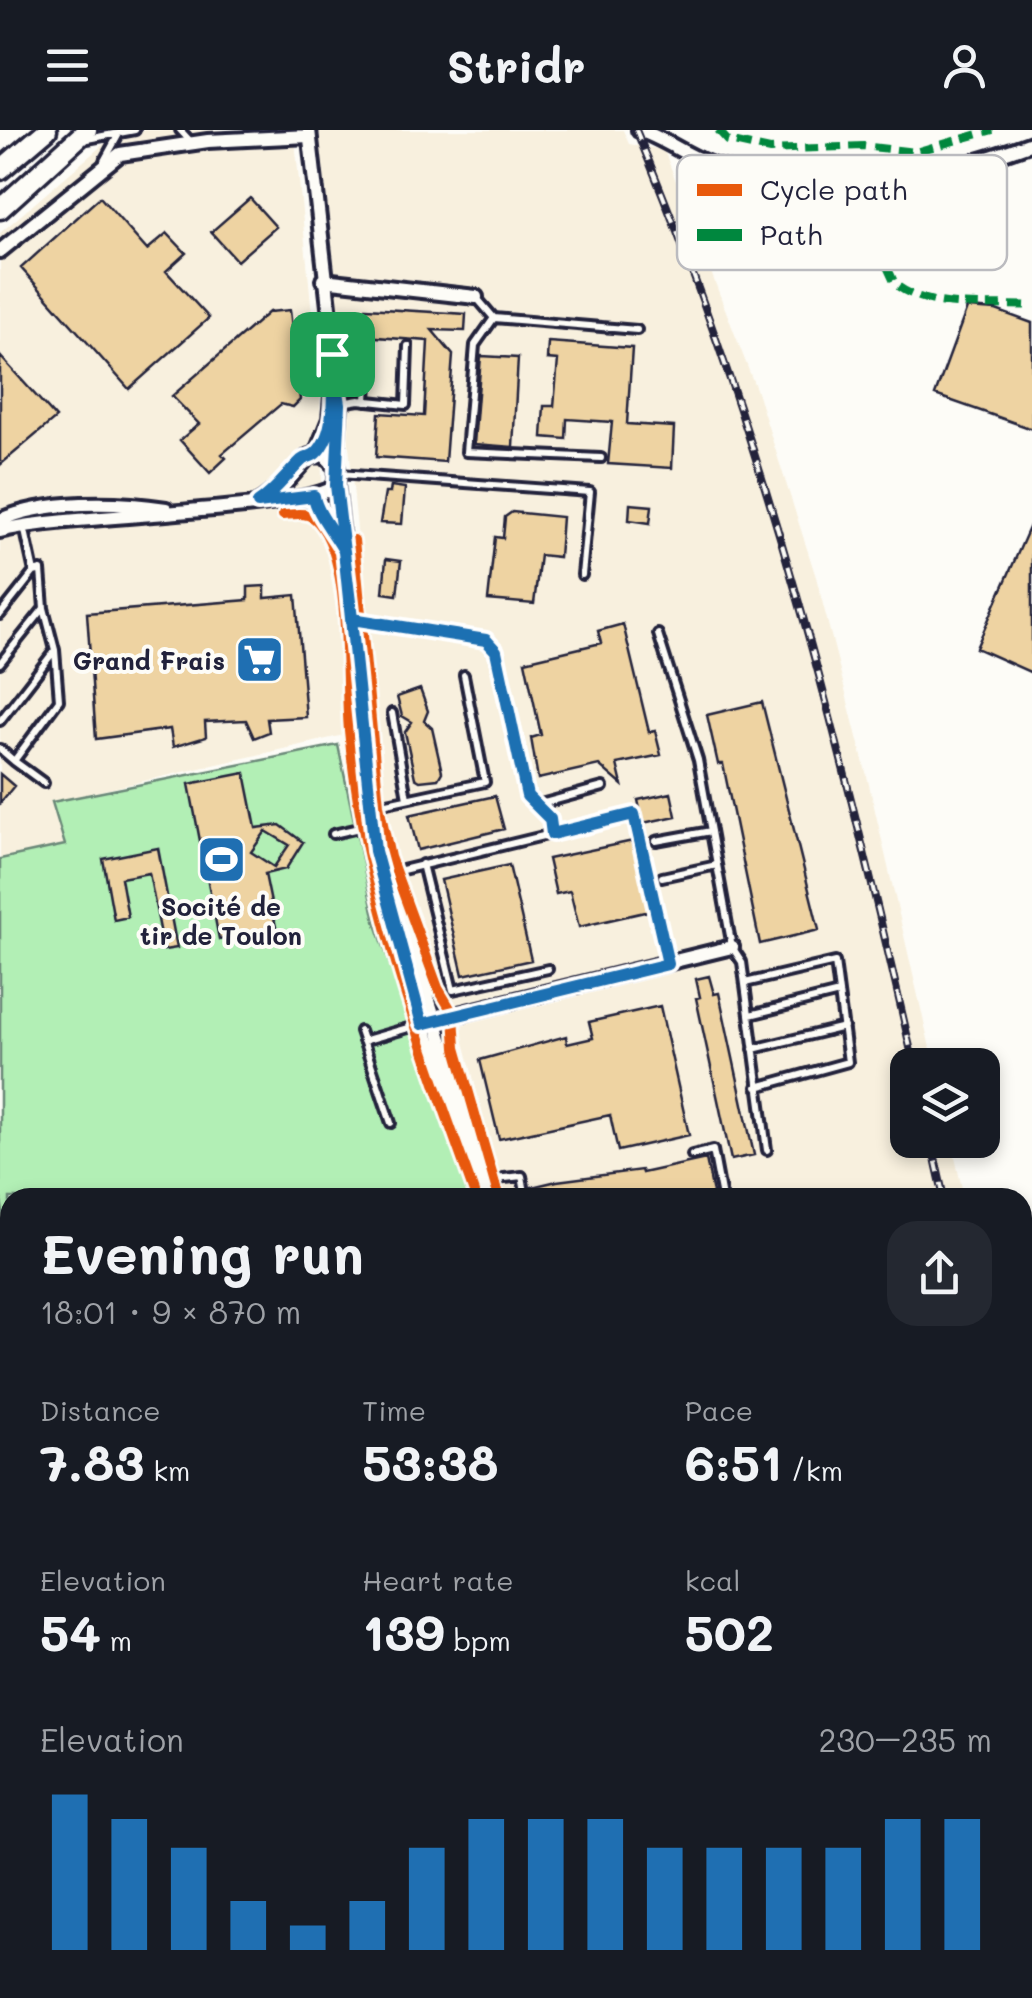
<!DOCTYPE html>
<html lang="en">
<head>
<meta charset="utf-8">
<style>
  :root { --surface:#171b24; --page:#242831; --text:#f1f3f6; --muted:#9ea1a6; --accent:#1f6fb2 }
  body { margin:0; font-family:Mali,sans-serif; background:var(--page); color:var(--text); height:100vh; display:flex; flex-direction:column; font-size:38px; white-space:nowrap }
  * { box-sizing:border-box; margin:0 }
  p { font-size:32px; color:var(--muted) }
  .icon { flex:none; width:55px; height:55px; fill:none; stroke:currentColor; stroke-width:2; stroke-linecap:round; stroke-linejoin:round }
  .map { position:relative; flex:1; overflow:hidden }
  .sheet { position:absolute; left:0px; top:1058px; width:1032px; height:812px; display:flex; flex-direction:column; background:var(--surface); border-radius:30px 30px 0 0; box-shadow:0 5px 15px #0003 }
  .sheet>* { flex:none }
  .fabs { position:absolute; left:890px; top:918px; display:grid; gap:20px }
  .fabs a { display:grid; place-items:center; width:110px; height:110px; border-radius:20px; background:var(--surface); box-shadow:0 5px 15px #0003; font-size:50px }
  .pin { position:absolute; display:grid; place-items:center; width:85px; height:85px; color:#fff; margin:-42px; border-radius:20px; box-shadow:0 5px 15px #0006 }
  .round { display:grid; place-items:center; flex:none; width:105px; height:105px; border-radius:30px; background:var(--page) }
  .overview { display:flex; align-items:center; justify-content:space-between; height:170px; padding:0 40px }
  h1 { font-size:55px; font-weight:700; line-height:75px }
  .stats { display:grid; grid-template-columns:repeat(3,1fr); gap:15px; height:170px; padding:10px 40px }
  .stats div { display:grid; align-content:center }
  .stats b { font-size:50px; font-weight:700 }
  .stats small { font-size:28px; font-weight:400 }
  .stats p { font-size:28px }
  .chart { height:280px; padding:20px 40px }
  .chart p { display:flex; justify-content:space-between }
  .chart svg { width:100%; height:180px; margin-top:10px; stroke:var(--accent); stroke-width:6 }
  header { display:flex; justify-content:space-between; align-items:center; height:130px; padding:0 40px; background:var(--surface); font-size:45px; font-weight:700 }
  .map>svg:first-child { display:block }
</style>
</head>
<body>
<header><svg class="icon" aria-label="menu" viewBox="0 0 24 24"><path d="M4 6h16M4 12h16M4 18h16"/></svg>Stridr<svg class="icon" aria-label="person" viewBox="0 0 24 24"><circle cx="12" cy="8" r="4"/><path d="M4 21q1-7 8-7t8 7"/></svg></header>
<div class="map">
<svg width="1032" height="1868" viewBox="0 0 1032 1868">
  <rect width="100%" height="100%" fill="#fdfcf7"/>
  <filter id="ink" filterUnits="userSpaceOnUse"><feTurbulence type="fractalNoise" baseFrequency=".01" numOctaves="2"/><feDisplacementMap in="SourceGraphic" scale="20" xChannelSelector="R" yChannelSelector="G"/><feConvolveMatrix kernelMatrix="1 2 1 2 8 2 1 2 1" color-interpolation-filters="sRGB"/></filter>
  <g filter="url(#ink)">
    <!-- built -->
    <path fill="#f8f0de" d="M120,0H294L320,265L323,397L342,517L344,605L52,672L65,715L0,729V103Z
      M319,0H623L629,14L664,20L756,259L816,447L867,646L934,935H908V1010H951L964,1067H504L456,881L386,704Z
      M0,1062L10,1134V1192L0,1195Z
      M1023,1338L1032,1383V1409L1023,1412Z
      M1032,1431V1507L1023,1465L1022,1433Z
      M10,1810V1860H120L117,1868H0V1811Z"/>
    <!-- green -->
    <path fill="#b2efb5" stroke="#6a8878" stroke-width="2.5" d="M338,615L375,791L469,1067L10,1068V1134L0,1062V729L65,715L52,672Z
      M10,1192V1788L0,1783V1196Z
      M272,1860H391V1868H272Z"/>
    <!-- building -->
    <path fill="#eed3a2" stroke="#22223b" stroke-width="2.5" fill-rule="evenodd" d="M100,67L147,120L167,103L186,123L166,141L209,188L129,259L21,138Z
      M250,68L276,97L237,131L211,102Z
      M366,178L466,184L465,201L432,200L453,225L445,332L376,327L379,283L424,286L428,211L364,206Z
      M967,178L996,180L1032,193V299L935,265Z
      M290,180L300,270L293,277L281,274L222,324L226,328L210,343L180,310L199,294L172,266L269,182Z
      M548,212L632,218L627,294L674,297L672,338L608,334L612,292L567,289L566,309L542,307L544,276H554L558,230L547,229Z
      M0,226L56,288L0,335Z
      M481,226L518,228L513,317L474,314Z
      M391,356L405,358L402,394L380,393L385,363H390Z
      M630,374L652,376L650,393L629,390Z
      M512,382L562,387L559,427L540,425L534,474L488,470L495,407L503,408L505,387Z
      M1032,391V543L976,518Z
      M386,429L401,431L397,465L383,463Z
      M265,456V468L296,465L306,587L267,589L269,602L254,608L246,590L205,592L206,607L173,617L170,599L96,609L87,483L248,470V457Z
      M623,494L649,602L655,601L661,625L617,634L622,655L599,635L538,649L531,608L541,605L525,531L601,513L598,501Z
      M420,559L428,581L424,591L432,598L442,642L438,649L420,651L415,648L405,602L412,592L402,586L397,567Z
      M762,572L819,800L760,814L723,634H718L707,585Z
      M245,643L256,698L280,695L303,712L286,739L265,744L276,797L219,809L189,654ZM266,701L289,715L274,737L251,722Z
      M0,644L14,656L0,673Z
      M671,663L676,686L643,693L638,670Z
      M495,666L504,699L418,720L409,685Z
      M633,711L649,781L579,797L570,761L556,764L548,729Z
      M158,718L177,818L164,820L149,743L121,748L128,787L114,790L103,729Z
      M509,735L531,830L463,845L441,750Z
      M709,846L714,864L719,863L754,1025L731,1030L696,868L700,867L696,849Z
      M660,876L689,1005L618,1021L610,985L499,1009L480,930L566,906L567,914L593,908L589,892Z
      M706,1029L714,1068H534L532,1057L557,1051L641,1040L642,1043Z"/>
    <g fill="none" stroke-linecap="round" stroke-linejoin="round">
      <defs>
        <path id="service" d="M180,0L192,13
          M87,9L135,0
          M104,31L120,2
          M476,167L494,188L637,200
          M494,188L475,215L466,322L601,328
          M366,271L369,213
          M341,273L359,270L406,275L408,216
          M339,344L590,362L582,445
          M0,485L34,442
          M352,489L486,510L496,521L527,666L550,689L552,704
          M658,504L698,630L732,817L742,832L767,1020
          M0,533L44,478L41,440L34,442L24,396
          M392,583L407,668
          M0,591L55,520L44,478
          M0,619L14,631L59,570L55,520
          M14,631L44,653
          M537,675L603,657
          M373,676L485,652L464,545
          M333,704L372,695
          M656,711L711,701
          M422,734L453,860L548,839
          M390,743L634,684L668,832
          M662,747L717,735
          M745,853L835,832L848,932L757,957
          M750,885L839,863
          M360,901L391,993
          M363,911L422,894
          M753,919L844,897
          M692,1025L713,1020L722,1068
          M487,1050L522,1046L526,1068"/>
        <path id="minor" d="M309,0L340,274L335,333
          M639,0C666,9 689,28 715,36C827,70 926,52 1032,13
          M0,121L120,24L208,11L309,6
          M323,150L476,167
          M316,324L330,289L332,267
          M336,355L380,745L411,860L484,1068
          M314,366L315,377L341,414
          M0,390C47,370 115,371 166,379
          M0,401C56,384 315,382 336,355L337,338L324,325L309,326L285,353L258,373
          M383,725L491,1068
          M434,890L732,817
          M1022,1423L1032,1421
          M402,1860L404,1868
          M474,1860L490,1868
          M971,1860V1868
          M727,1868L728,1860"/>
        <path id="secondary" d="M0,40L47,0
          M0,79L87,0"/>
      </defs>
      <!-- service casing -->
      <use href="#service" stroke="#22223b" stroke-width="14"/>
      <!-- minor casing -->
      <use href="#minor" stroke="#22223b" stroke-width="20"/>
      <!-- secondary casing -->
      <use href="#secondary" stroke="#22223b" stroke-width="25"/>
      <!-- service -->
      <use href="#service" stroke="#fdfcf7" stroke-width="6"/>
      <!-- minor -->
      <use href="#minor" stroke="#fdfcf7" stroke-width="12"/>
      <!-- secondary -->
      <use href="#secondary" stroke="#fdfcf7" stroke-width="18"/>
      <defs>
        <path id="rail" d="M636,0C763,301 842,617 914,935
          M931,1010L944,1068
          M1022,1374L1032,1415
          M1022,1409L1032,1450"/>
      </defs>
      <!-- rail casing -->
      <use href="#rail" stroke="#22223b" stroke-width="8"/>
      <!-- rail -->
      <use href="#rail" stroke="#fdfcf7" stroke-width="4" stroke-dasharray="11" stroke-linecap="butt"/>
      <!-- quiet -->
      <path stroke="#00873e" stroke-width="8" stroke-dasharray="15 8" stroke-linecap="butt" d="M718,0L728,11L770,20L863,16L915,22L993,0
        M849,53L895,154C929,182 990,173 1032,176"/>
      <defs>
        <path id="cycleway" d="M283,385C296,384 309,381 318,392C353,431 344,548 349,600C363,760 422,918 476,1068
          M354,410L379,675L390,727L438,858L454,885L456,918L499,1068"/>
      </defs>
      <!-- cycleway casing -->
      <use href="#cycleway" stroke="#fdfcf7" stroke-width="16"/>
      <!-- cycleway -->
      <use href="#cycleway" stroke="#e8590c" stroke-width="10"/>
    </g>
  </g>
  <g fill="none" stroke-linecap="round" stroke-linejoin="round" filter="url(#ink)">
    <defs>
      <path id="route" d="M332,224C332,252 339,301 316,323C312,327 306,327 302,330C286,345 277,360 258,373L314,366C316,383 336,405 344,421L375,721L422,894L668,834L634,684L552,704L550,689L527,666L496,521L486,510L352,489L336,355L340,274L332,224"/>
    </defs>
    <!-- route casing -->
    <use href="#route" stroke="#fff" stroke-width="20"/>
    <!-- route -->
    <use href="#route" stroke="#1f6fb2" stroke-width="12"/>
  </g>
  <!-- icons -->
  <defs>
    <symbol id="supermarket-square" viewBox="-11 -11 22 22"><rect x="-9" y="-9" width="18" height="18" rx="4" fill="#1f6fb2" stroke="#fdfcf7"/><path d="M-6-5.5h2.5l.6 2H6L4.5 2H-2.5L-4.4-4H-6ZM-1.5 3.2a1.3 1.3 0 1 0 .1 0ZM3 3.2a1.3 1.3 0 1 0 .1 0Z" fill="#fff"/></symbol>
    <symbol id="stadium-square" viewBox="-11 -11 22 22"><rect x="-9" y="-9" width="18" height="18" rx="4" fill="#1f6fb2" stroke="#fdfcf7"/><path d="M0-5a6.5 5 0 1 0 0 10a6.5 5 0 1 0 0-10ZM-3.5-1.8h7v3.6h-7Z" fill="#fff"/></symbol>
  </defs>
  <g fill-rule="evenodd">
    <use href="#supermarket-square" x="232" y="502" width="55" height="55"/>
    <use href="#stadium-square" x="194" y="702" width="55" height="55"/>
  </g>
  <g text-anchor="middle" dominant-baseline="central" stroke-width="8" stroke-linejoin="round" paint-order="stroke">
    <!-- poi labels -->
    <g font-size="25" font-weight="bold" fill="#22223b" stroke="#fdfcf7" text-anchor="end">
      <text x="225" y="530">Grand Frais</text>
      <text x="221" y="776" text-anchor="middle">Socité de<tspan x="221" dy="29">tir de Toulon</tspan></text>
    </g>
  </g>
  <!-- legend -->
  <rect x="677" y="25" width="330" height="115" rx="15" fill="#fdfcf7" stroke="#bbbbbf" stroke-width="2.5"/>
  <rect x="697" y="54" width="45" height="12" fill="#e8590c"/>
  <rect x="697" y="99" width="45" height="12" fill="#00873e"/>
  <g font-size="28" fill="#22223b">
    <text x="760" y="70">Cycle path</text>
    <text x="760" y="115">Path</text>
  </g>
</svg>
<div class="fabs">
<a><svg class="icon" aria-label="layers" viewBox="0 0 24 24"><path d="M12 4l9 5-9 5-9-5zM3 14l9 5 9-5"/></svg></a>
</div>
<div class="pin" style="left:332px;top:224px;background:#1e9e55"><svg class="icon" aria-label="arrive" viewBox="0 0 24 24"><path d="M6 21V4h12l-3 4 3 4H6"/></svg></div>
<section class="sheet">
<div class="overview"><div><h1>Evening run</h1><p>18:01 · 9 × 870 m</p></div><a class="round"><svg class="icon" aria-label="share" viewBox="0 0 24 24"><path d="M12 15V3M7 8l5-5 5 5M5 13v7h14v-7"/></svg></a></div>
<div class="stats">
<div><p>Distance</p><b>7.83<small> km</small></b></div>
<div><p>Time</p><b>53:38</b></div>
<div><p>Pace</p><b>6:51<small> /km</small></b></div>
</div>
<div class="stats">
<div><p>Elevation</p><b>54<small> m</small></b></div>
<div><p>Heart rate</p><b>139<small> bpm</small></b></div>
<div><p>kcal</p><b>502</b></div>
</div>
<div class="chart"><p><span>Elevation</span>230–235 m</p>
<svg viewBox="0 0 160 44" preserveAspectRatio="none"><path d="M5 44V6M15 44V12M25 44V19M35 44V32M45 44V38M55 44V32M65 44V19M75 44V12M85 44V12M95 44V12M105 44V19M115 44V19M125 44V19M135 44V19M145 44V12M155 44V12"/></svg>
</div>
</section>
</div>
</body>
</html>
